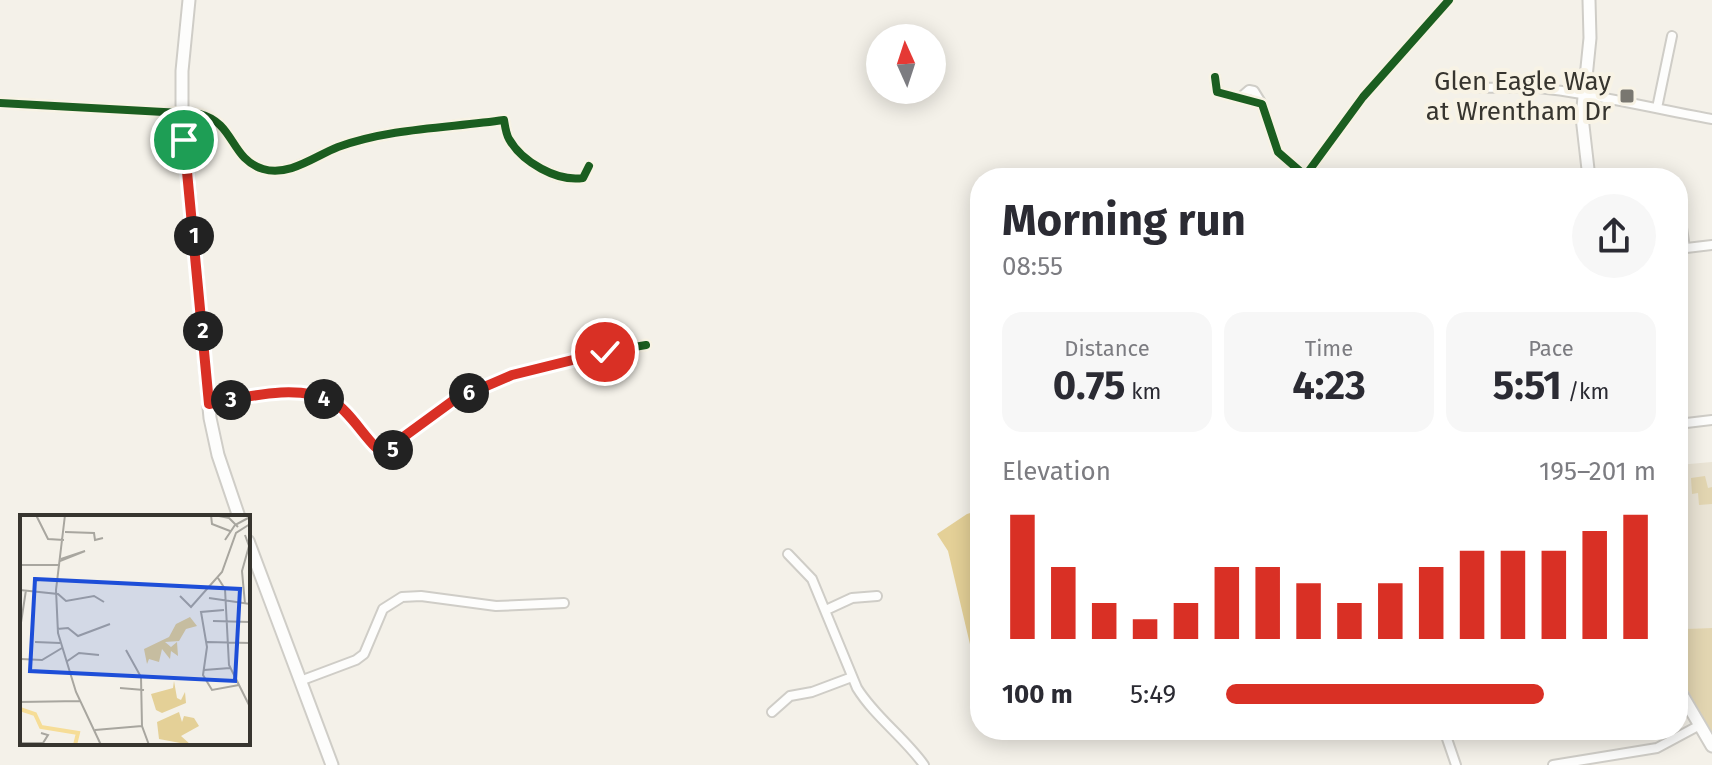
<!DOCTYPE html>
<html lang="en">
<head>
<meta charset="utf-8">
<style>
  :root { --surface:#fff; --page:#f7f7f7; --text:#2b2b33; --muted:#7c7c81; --accent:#d93025 }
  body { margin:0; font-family:"Fira Sans",sans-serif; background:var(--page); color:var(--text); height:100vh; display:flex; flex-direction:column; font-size:30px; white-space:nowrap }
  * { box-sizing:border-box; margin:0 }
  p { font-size:26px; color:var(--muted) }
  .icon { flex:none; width:44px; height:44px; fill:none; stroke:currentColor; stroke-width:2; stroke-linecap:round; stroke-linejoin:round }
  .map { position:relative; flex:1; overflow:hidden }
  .drawer { position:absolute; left:970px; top:168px; width:718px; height:572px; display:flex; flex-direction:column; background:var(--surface); border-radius:32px; box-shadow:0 4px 20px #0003 }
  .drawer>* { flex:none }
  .needle { width:52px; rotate:357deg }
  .controls { position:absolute; left:866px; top:24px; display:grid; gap:16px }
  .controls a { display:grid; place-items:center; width:80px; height:80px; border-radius:50%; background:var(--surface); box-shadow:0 4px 20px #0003; font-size:40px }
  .pin { position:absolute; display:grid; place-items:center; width:68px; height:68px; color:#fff; margin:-34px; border:4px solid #fff; border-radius:50%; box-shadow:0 2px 8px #0007 }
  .km { position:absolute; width:40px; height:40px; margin:-20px; border-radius:50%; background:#222; color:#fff; font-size:22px; line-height:40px; text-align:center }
  .round { display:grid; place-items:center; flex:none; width:84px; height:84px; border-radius:42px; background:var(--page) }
  .head { display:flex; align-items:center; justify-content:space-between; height:136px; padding:0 32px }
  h1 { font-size:44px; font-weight:700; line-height:60px }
  .stats { display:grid; grid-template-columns:repeat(3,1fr); gap:12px; height:136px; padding:8px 32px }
  .stats div { display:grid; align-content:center; border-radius:20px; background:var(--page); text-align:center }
  .stats b { font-size:40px; font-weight:700 }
  .stats small { font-size:22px; font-weight:400 }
  .stats p { font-size:22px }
  .chart { height:224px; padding:16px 32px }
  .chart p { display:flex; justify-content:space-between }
  .chart svg { width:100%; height:144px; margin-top:8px; stroke:var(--accent); stroke-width:6 }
  ul { padding:0 32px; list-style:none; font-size:26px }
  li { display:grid; grid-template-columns:128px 96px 1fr; align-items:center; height:60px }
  li i { height:20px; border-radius:10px; background:var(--accent) }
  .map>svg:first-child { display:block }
</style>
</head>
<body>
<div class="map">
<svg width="1712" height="765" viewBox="0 0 1712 765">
  <rect width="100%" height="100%" fill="#f4f1e9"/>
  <!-- built -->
  <path fill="#eae4d5" d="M1712,462V628L1678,629V465Z"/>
  <!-- green -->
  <path fill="#e2d5b1" d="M1705,476L1708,488L1712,487V504L1699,505L1698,493L1692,494L1691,478Z
    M1712,628V734L1678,673V629Z"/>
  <!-- forest -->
  <path fill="#e4d097" d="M980,510V615L974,616L980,624V659L973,657L948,551L937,534L967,514Z"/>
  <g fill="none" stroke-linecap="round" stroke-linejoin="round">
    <defs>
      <path id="street" d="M1215,77L1217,92L1262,104L1278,152L1301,172H1308L1363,97L1449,0
        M1458,83C1485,92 1512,85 1539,88C1598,94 1654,109 1712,119
        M1241,97L1249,90L1254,91L1262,104
        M0,103L200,114C235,123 230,159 263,169C289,177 315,156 338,147C391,128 448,128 504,120C505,126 506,134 509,139C522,162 557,182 583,178L589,166
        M1657,108L1672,36
        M1680,214L1685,248
        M1678,249L1712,245
        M209,404C248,397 295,383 331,401C352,412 373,455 389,455L402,438L454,400L466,394L512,375L605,352L646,345
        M1678,424L1712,420
        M788,554L812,579L857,688C875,717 904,737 924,765
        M826,610L852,598L877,596
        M300,681L356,660L364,654L383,609L402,597L421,596L496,606L564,603
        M772,712L790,696L812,692L852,677
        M1444,730L1456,765
        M1553,765L1657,748L1698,726"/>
      <path id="secondary" d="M189,0L182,71V112L210,418L218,455L239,517
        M1589,0L1590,38L1582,117L1589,178
        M248,541L332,765
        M1678,688L1712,746"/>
    </defs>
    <!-- street casing -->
    <use href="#street" stroke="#cfcdc7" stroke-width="12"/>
    <!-- secondary casing -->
    <use href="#secondary" stroke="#cfcdc7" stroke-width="15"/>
    <!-- street -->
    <use href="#street" stroke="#fdfdfc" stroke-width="8"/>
    <!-- secondary -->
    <use href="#secondary" stroke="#fdfdfc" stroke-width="11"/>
    <defs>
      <path id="cycleway" d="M1215,77L1217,92L1262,104L1278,152L1301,172H1308L1363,97L1449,0
        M0,103L200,114C235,123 230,159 263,169C289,177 315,156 338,147C391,128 448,128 504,120C505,126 506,134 509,139C522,162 557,182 583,178L589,166
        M209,404C248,397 295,383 331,401C352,412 373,455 389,455L402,438L454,400L466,394L512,375L605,352L646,345"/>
    </defs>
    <!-- cycleway casing -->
    <use href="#cycleway" stroke="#f8f3e5" stroke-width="13"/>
    <!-- cycleway -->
    <use href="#cycleway" stroke="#1b5e20" stroke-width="8"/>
  </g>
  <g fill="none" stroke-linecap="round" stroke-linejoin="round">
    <defs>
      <path id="route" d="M184,140L209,404C248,397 295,383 332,401C353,412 373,454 389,455L402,438L454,400L512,375L605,352"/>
    </defs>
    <!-- route casing -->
    <use href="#route" stroke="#fff" stroke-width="16"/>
    <!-- route -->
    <use href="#route" stroke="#d93025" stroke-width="10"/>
  </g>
  <!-- markers -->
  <rect fill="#797770" stroke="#f8f3e5" stroke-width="3" x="1619" y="88" width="16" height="16" rx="4"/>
  <g text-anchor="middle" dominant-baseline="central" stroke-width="8" stroke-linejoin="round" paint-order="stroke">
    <!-- poi labels -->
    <g font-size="26" fill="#37352f" stroke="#f8f3e5" text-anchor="end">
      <text x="1611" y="81">Glen Eagle Way<tspan x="1611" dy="30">at Wrentham Dr</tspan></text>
    </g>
  </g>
  <!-- overview -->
  <g transform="translate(20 515)">
    <rect width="230" height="230" fill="#f4f1e9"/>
    <path d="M170,102L177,111L166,114L159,126L145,127L151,132L157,127L158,141L151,136L150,144L142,134L139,147L129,144L127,149L124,134L149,122L156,109ZM154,166L157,183L161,185L165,177L166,188L142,198L136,195L131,179L153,173ZM159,197L162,207L164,201L174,203L179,211L161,221L171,230L139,224L137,207Z" fill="#e4d097"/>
    <path fill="none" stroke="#f6dd97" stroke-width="4" d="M0,194L15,199L21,212L58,218L55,230"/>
    <path fill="none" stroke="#a8a69f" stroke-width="2" d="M16,0L28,24L44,25M45,0L36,75L38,118L56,177L81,230M191,0L192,9L210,16M194,0L209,3L218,12M45,17L74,18L75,25L83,23M205,25L215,10L230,2M40,46L65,36L41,44M0,50H40M198,63L205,74L209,150L230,192M0,75L38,79L46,86L74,81L84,87M160,81L171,92L202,57L216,18L230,9M189,83L230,89M225,89L222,56L229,31L225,20M204,95L181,97L187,132L183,160L192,175L219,170M193,106L230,107M0,114L6,75M37,114L48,113L58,121L90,109M15,127L40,128M187,127L230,128M106,135L121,162L122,211L129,230M1,144L22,145L42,133M46,147L59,138L79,140M184,155L210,153M100,173L124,175M0,187L60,186M75,215L122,211M0,228H23L28,220L21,218"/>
    <path fill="#1d4ed8" fill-opacity="0.15" stroke="#1d4ed8" stroke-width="4" d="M15,64L220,74L215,166L10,156Z"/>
    <rect width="230" height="230" fill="none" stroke="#37352f" stroke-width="4"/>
  </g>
</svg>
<div class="controls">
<a><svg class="needle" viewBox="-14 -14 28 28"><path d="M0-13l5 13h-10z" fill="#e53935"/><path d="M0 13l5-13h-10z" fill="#7c7c81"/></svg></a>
</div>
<div class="pin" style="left:184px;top:140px;background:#1e9e55"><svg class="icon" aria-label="arrive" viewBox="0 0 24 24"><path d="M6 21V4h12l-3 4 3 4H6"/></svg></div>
<div class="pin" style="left:605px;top:352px;background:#d93025"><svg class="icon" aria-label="check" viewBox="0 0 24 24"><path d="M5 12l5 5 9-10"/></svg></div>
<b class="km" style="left:194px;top:236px">1</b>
<b class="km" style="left:203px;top:331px">2</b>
<b class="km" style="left:231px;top:400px">3</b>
<b class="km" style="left:324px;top:399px">4</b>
<b class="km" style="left:393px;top:450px">5</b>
<b class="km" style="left:469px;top:393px">6</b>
<section class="drawer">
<div class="head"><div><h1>Morning run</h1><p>08:55</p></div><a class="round"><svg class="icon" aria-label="share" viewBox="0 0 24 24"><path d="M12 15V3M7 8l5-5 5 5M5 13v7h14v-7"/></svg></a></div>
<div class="stats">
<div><p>Distance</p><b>0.75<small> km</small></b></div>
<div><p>Time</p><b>4:23</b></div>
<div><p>Pace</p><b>5:51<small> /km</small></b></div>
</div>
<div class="chart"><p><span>Elevation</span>195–201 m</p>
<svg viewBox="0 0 160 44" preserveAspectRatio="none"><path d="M5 44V6M15 44V22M25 44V33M35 44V38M45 44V33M55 44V22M65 44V22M75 44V27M85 44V33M95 44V27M105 44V22M115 44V17M125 44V17M135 44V17M145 44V11M155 44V6"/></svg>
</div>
<ul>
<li><b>100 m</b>5:49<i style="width:74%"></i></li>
</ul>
</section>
</div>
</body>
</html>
